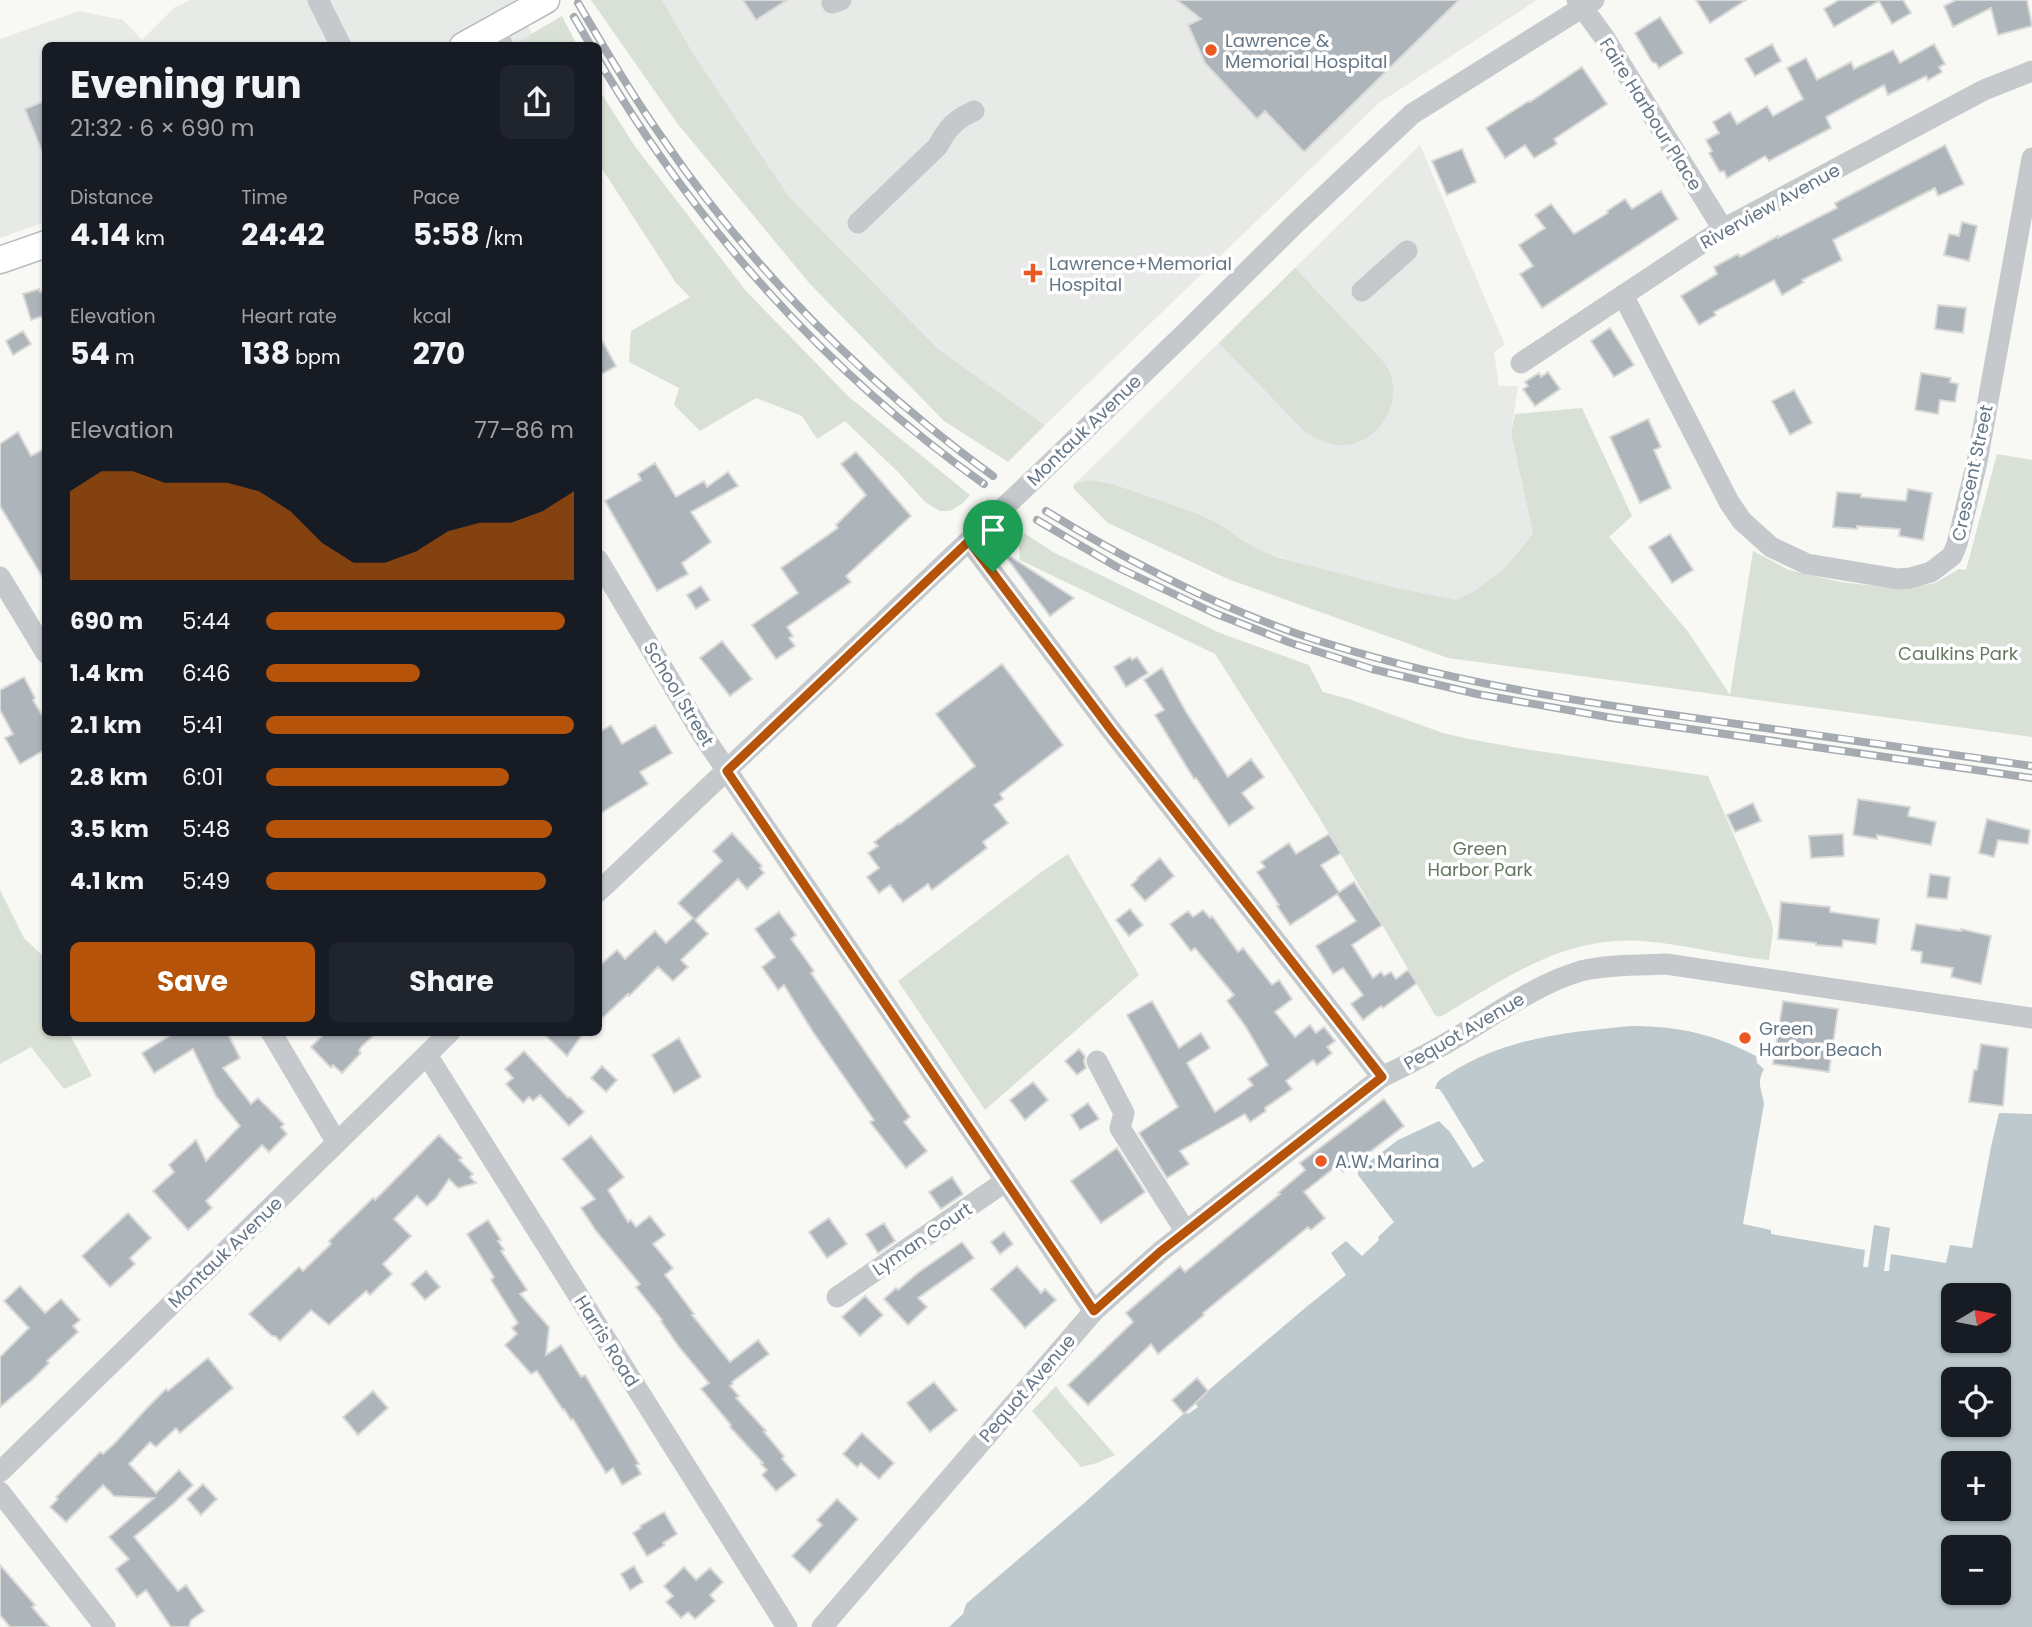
<!DOCTYPE html>
<html lang="en">
<head>
<meta charset="utf-8">
<style>
  :root { --surface:#171b24; --page:#20242c; --text:#f1f3f6; --muted:#9ea1a6; --accent:#b45309 }
  body { margin:0; font-family:Poppins,sans-serif; background:var(--page); color:var(--text); height:100vh; display:flex; flex-direction:column; font-size:26px; white-space:nowrap }
  * { box-sizing:border-box; margin:0 }
  p { font-size:23px; color:var(--muted) }
  .icon { flex:none; width:38px; height:38px; fill:none; stroke:currentColor; stroke-width:2; stroke-linecap:round; stroke-linejoin:round }
  .map { position:relative; flex:1; overflow:hidden }
  .panel { position:absolute; left:42px; top:42px; width:560px; height:994px; display:flex; flex-direction:column; background:var(--surface); border-radius:10px; box-shadow:0 2px 5px #0004 }
  .panel>* { flex:none }
  .needle { width:46px; rotate:80deg }
  .buttons { position:absolute; left:1941px; top:1283px; display:grid; gap:14px }
  .buttons a { display:grid; place-items:center; width:70px; height:70px; border-radius:10px; background:var(--surface); box-shadow:0 2px 5px #0004; font-size:35px }
  .pin { position:absolute; display:grid; place-items:center; width:60px; height:60px; color:#fff; margin:-72px -30px; border-radius:50% 50% 50% 0; rotate:-45deg; box-shadow:0 0 7px #0007 }
  .pin .icon { rotate:45deg }
  .round { display:grid; place-items:center; flex:none; width:74px; height:74px; border-radius:10px; background:var(--page) }
  .head { display:flex; align-items:center; justify-content:space-between; height:119px; padding:0 28px }
  h1 { font-size:38px; font-weight:700; line-height:52px }
  .metrics { display:grid; grid-template-columns:repeat(3,1fr); gap:10px; height:119px; padding:7px 28px }
  .metrics div { display:grid; align-content:center }
  .metrics b { font-size:30px; font-weight:700 }
  .metrics small { font-size:19px; font-weight:400 }
  .metrics p { font-size:19px }
  .chart { height:196px; padding:14px 28px }
  .chart p { display:flex; justify-content:space-between }
  .chart svg { width:100%; height:126px; margin-top:7px; fill:var(--accent); opacity:.7 }
  .action { display:flex; gap:14px; margin-top:auto; padding:14px 28px }
  .action a { flex:1; height:80px; border-radius:10px; background:var(--accent); color:#fff; font-size:28px; font-weight:700; line-height:80px; text-align:center }
  .action a+a { background:var(--page); color:var(--text) }
  ul { padding:0 28px; list-style:none; font-size:23px }
  li { display:grid; grid-template-columns:112px 84px 1fr; align-items:center; height:52px }
  li i { height:18px; border-radius:9px; background:var(--accent) }
  .map>svg:first-child { display:block }
</style>
</head>
<body>
<div class="map">
<svg width="2032" height="1627" viewBox="0 0 2032 1627">
  <rect width="100%" height="100%" fill="#f8f8f5"/>
  <!-- built -->
  <path fill="#e8eae8" d="M191,0H514L532,33L519,41L522,46H46L45,222L0,238V39L79,11L123,20L142,40L175,7Z
    M662,0H1537L1379,103L1045,425L935,348L790,198L691,50Z
    M1420,145L1505,345L1494,352L1499,386H1518L1511,434L1533,534L1504,569L1474,591L1456,601L1393,587L1291,561L1260,550L1242,540L1221,525L1184,509L1113,484L1091,480L1076,483Z"/>
  <!-- green -->
  <path fill="#d9e0d6" d="M591,0H662L691,50L790,198L939,350L1045,425L1008,462L944,421L810,284L677,123Z
    M562,16L577,45H522L519,41Z
    M598,88L634,145L746,291L849,397L970,495L963,503L950,511H940L925,502L899,473L845,421L817,439L802,416L756,398L700,431L674,405L679,388L629,362L631,331L690,297L676,283L599,164Z
    M1295,268L1382,360C1411,393 1380,450 1336,445C1325,444 1314,437 1305,432L1219,343Z
    M1582,408L1632,516L1609,537L1689,633L1730,695L1753,551L1789,570L1841,582L1902,589L1935,583L1959,569L1966,570L1997,454L2032,460V737L1448,658L1228,579L1108,523L1075,490L1073,486L1076,483L1091,480L1113,484L1196,513L1221,525L1242,540L1260,550L1280,558L1393,587L1456,600L1474,591L1504,569L1533,534L1511,433L1515,414Z
    M1024,533L1053,552L1220,633L1309,665L1323,692L1349,699L1443,733L1464,738L1518,748L1708,776L1771,921L1773,930L1769,960C1726,956 1685,944 1642,941C1562,936 1505,979 1440,1017L1435,1015L1319,817L1215,654L1020,560L1019,546Z
    M1068,854L1139,975L985,1110L898,981L1040,873Z
    M0,890L24,938L45,958L46,1032L69,1033L92,1076L64,1089L31,1047L0,1064Z
    M1056,1386L1064,1397L1115,1455L1097,1463L1081,1467L1032,1411Z"/>
  <!-- water -->
  <path fill="#bdc9cd" fill-rule="evenodd" d="M1631,1026C1678,1026 1714,1034 1756,1056L1757,1063L1764,1069C1756,1083 1762,1090 1764,1104L1743,1224L1771,1230V1234L1865,1250L1863,1267H1868L1874,1225L1890,1228L1884,1271H1889L1891,1254L1946,1263L1950,1245L1972,1248L1991,1147L1999,1113L2032,1114V1627H949L963,1614L966,1604L1082,1505L1182,1415L1186,1412L1188,1414L1198,1407L1195,1403L1204,1394L1305,1308L1346,1275L1331,1253L1346,1241L1362,1256L1379,1240L1378,1237L1394,1222L1358,1175V1172L1361,1168L1398,1140L1439,1121L1450,1132L1473,1168L1484,1161L1443,1094L1439,1089H1435C1437,1080 1442,1078 1449,1074C1503,1038 1568,1032 1631,1026ZM1953,1295H1998V1340H1953ZM1953,1379H1998V1424H1953ZM1953,1463H1998V1508H1953ZM1953,1547H1998V1592H1953Z"/>
  <!-- building -->
  <path fill="#adb5bb" stroke="#d9d9d7" stroke-width="2" d="M743,0H787L756,20Z
    M1177,0H1459L1304,152L1265,111L1257,119L1205,63L1188,25L1201,19Z
    M1696,0H1746L1710,23Z
    M1839,0H1903L1911,13L1892,24L1879,1L1834,27L1824,9Z
    M1956,0H2027L2032,26L1998,35L1991,8L1953,27L1944,6Z
    M1660,17L1683,53L1659,68L1656,63L1652,62L1635,33Z
    M1772,44L1781,61L1755,76L1745,59Z
    M1934,44L1945,64L1939,67L1942,72L1928,80L1926,76L1888,95L1884,85L1826,117L1831,128L1769,161L1765,156L1727,178L1724,171L1720,172L1709,153L1712,151L1706,140L1719,133L1713,122L1730,112L1737,124L1767,106L1773,116L1803,99L1787,68L1806,58L1817,80L1851,62L1854,69L1893,50L1900,63Z
    M1582,67L1607,104L1554,139L1557,144L1534,158L1525,145L1505,158L1486,128L1529,101L1530,102Z
    M46,100V158L45,159L25,109Z
    M1945,145L1964,184L1938,196L1935,188L1833,240L1842,260L1802,280L1804,282L1782,295L1774,280L1714,312L1716,315L1699,325L1681,296L1717,274L1714,267L1738,254L1740,257L1778,236V238L1837,208L1835,203Z
    M1462,149L1476,182L1447,195L1432,161Z
    M1661,191L1678,219L1542,308L1520,274L1533,266L1519,245L1545,228L1535,215L1551,204L1574,234L1608,213L1607,211L1625,199L1632,209Z
    M1962,222L1977,226L1969,261L1944,255L1949,234L1959,236Z
    M39,289L40,292L46,291V315L31,320L23,294Z
    M1938,305L1966,308L1963,333L1935,329Z
    M1610,328L1634,365L1614,377L1591,341Z
    M23,331L31,344L13,355L6,341Z
    M598,333L616,366L598,376Z
    M1548,372L1560,389L1535,406L1523,389L1528,386L1525,382L1539,373L1541,377Z
    M1921,373L1951,378L1950,382L1958,384L1955,402L1940,400L1938,414L1915,410Z
    M1794,390L1812,423L1790,435L1772,401Z
    M1648,419L1661,447L1654,450L1671,488L1640,503L1610,437Z
    M18,432L31,456L46,448V583L0,506V444Z
    M856,452L911,516L846,576L851,582L787,627L793,636L789,638L795,646L776,659L752,625L798,593L781,568L838,528L836,525L866,495L841,464Z
    M655,463L676,497L704,481L707,487L728,472L738,486L691,512L711,542L682,563L688,574L657,591L605,501L641,480L638,474Z
    M1908,489L1932,493L1923,540L1899,536L1900,529L1857,526V529L1833,527L1837,492L1861,494V497L1906,501Z
    M1670,534L1693,570L1672,583L1649,547Z
    M1005,553L1074,598L1050,616L1004,554Z
    M701,586L710,600L696,609L687,595Z
    M722,641L752,679L730,696L700,658Z
    M1130,657L1132,660L1137,657L1148,673L1126,687L1114,667Z
    M1002,664L1063,745L1000,794L1003,799L994,805L1008,823L983,842L987,848L932,890L928,884L903,902L890,885L879,893L867,877L879,868L868,853L878,846L874,842L899,823L900,824L975,766L936,714Z
    M1162,668L1186,712L1228,777L1251,759L1264,777L1242,793L1254,808L1229,826L1196,778L1194,779L1155,715L1164,710L1144,680Z
    M24,677L35,698L33,700L46,722V749L20,764L5,738L13,734L0,710V690Z
    M611,725L622,744L655,725L672,753L640,772L648,784L598,815V733Z
    M1858,799L1910,807L1908,816L1936,822L1931,845L1877,835V839L1853,835Z
    M1753,803L1761,821L1735,832L1727,815Z
    M1987,819L2030,830L2028,844L1998,840L1994,857L1979,853Z
    M732,833L762,866L760,868L764,873L747,889L738,879L695,920L708,934L681,960L688,967L673,981L658,967L629,996L628,994L598,1022V967L617,950L625,959L655,931L666,943L693,918L678,903L722,861L713,851Z
    M1329,834L1341,853L1321,865L1339,892L1354,882L1382,925L1352,945L1373,978L1381,972L1384,976L1391,972L1396,979L1408,970L1417,983L1383,1008L1381,1006L1363,1020L1351,1004L1363,995L1343,968L1333,974L1316,946L1356,921L1337,894L1290,925L1277,906L1279,905L1257,872L1265,867L1261,862L1289,843L1296,854Z
    M1843,834L1844,856L1811,858L1809,836Z
    M1160,858L1174,876L1145,901L1131,885L1138,879L1137,878Z
    M1930,874L1950,877L1947,899L1927,897Z
    M1781,902L1830,907V912L1879,919L1876,944L1843,940L1842,947L1816,945V943L1778,939Z
    M1130,909L1143,925L1129,936L1116,920Z
    M1203,910L1210,918L1212,916L1238,952L1243,948L1272,985L1279,980L1292,999L1275,1012L1295,1037L1310,1025L1316,1033L1324,1027L1335,1041L1327,1047L1332,1053L1317,1065L1313,1060L1286,1081L1292,1089L1265,1108L1266,1111L1250,1122L1245,1114L1180,1151L1189,1164L1167,1178L1139,1133L1178,1107L1127,1015L1152,1001L1179,1048L1201,1033L1210,1048L1187,1063L1215,1112L1253,1085L1248,1079L1268,1065L1246,1027L1227,1001L1234,995L1195,948L1191,951L1170,924L1188,911L1193,917Z
    M779,912L796,935L791,939L814,971L811,973L910,1117L904,1122L927,1151L906,1168L870,1122L874,1120L813,1032L784,985L778,990L762,967L775,957L755,929Z
    M1916,924L1961,931V929L1991,936L1981,984L1951,977L1953,968L1921,963L1922,952L1911,950Z
    M1783,1001L1838,1009L1829,1072L1773,1064Z
    M176,1032H227L240,1058L223,1068L251,1104L258,1098L284,1124L281,1127L287,1134L269,1152L262,1145L206,1201L212,1208L188,1230L153,1191L174,1172L169,1165L196,1140L206,1161L240,1126L216,1096L193,1049L154,1073L142,1053Z
    M326,1032H377L361,1047L359,1051L361,1053L342,1073L333,1065L331,1068L311,1047Z
    M542,1032H584L567,1056Z
    M679,1038L701,1077L674,1093L652,1055Z
    M1981,1044L2008,1048L2003,1106L1969,1102L1974,1070H1977Z
    M1079,1049L1085,1056L1084,1061L1086,1068L1077,1075L1065,1061Z
    M524,1051L568,1098L570,1097L584,1112L569,1126L540,1095L533,1101L529,1097L523,1103L506,1084L513,1078L505,1069Z
    M602,1066L617,1080L606,1092L591,1078Z
    M1033,1082L1048,1100L1025,1120L1010,1100Z
    M1384,1099L1404,1126L1343,1172L1338,1165L1304,1192L1325,1218L1311,1230L1308,1227L1203,1313L1204,1315L1158,1354L1151,1344L1088,1405L1068,1385L1133,1322L1126,1313L1180,1266L1185,1272L1280,1194L1278,1193L1305,1170L1300,1163Z
    M1088,1103L1099,1119L1080,1130L1071,1115Z
    M439,1135L462,1158L459,1160L473,1174L470,1177L476,1183L458,1188L449,1179L436,1198L427,1206L417,1196L394,1219L411,1236L383,1264L392,1274L370,1295L366,1291L329,1325L311,1310L280,1341L275,1336H272L249,1314L299,1267L303,1271L331,1244L329,1241L373,1198L375,1200Z
    M591,1136L624,1177L608,1190L628,1222L631,1220L636,1227L650,1216L665,1235L653,1244L673,1268L665,1275L694,1314L692,1315L730,1362L758,1340L769,1354L732,1382L733,1384L730,1386L739,1396L736,1398L766,1431L764,1432L784,1456L782,1459L796,1475L776,1491L762,1475L767,1470L761,1464L763,1463L730,1427L731,1425L701,1389L709,1383L679,1347L661,1321L662,1320L636,1287L640,1284L596,1231L581,1208L595,1199L562,1159Z
    M1117,1148L1145,1192L1101,1223L1071,1181Z
    M952,1177L963,1194L941,1209L929,1192Z
    M128,1213L151,1238L130,1258L135,1264L110,1287L82,1256Z
    M829,1218L847,1244L827,1258L809,1232Z
    M488,1220L501,1240L498,1241L504,1250L501,1251L527,1290L520,1294L549,1327L546,1355L561,1345L581,1377L585,1375L639,1464L636,1465L641,1474L622,1485L613,1468L606,1473L573,1419L571,1420L564,1409L563,1410L537,1371L531,1374L505,1345L517,1334L512,1328L518,1323L491,1280L494,1277L467,1234Z
    M884,1223L895,1241L878,1253L866,1234Z
    M1004,1232L1013,1244L1000,1254L991,1242Z
    M962,1242L974,1258L918,1298L927,1307L908,1325L884,1299L896,1288L898,1290L919,1272Z
    M1017,1266L1041,1293L1045,1289L1056,1300L1025,1328L991,1289Z
    M426,1271L440,1287L425,1300L411,1284Z
    M20,1286L45,1313L61,1299L80,1320L73,1326L78,1332L47,1361L49,1363L33,1379L0,1407V1357L29,1328L4,1301Z
    M865,1296L883,1315L860,1336L842,1317Z
    M208,1358L233,1388L180,1433L176,1428L156,1447L150,1442L129,1464L156,1493L179,1470L193,1485L173,1504L134,1537L178,1591L186,1585L204,1611L191,1620L189,1627H171L146,1590L137,1597L116,1569L129,1559L109,1537L154,1498L114,1496L103,1485L66,1522L50,1507L58,1499L56,1497L100,1452L103,1454L115,1443L148,1407L166,1389L168,1391Z
    M1197,1378L1208,1391L1184,1414L1172,1400Z
    M934,1382L957,1410L930,1432L907,1403Z
    M373,1391L388,1408L358,1435L343,1417Z
    M862,1433L894,1463L879,1479L861,1463L857,1467L843,1454Z
    M203,1484L217,1499L201,1515L187,1499Z
    M837,1499L858,1519L810,1573L792,1556L822,1525L817,1520Z
    M664,1512L677,1534L663,1543L665,1545L647,1556L633,1533L641,1528L640,1526Z
    M0,1565L35,1605L32,1607L49,1627H10L0,1615Z
    M634,1566L643,1582L630,1590L621,1574Z
    M684,1567L696,1580L710,1568L723,1582L710,1595L715,1601L695,1619L688,1612L681,1618L666,1602L673,1596L664,1586Z"/>
  <g fill="none" stroke-linecap="round" stroke-linejoin="round">
    <defs>
      <path id="major" d="M463,46L546,0
        M0,260L46,244"/>
    </defs>
    <!-- major casing -->
    <use href="#major" stroke="#b8bcc0" stroke-width="29"/>
    <!-- minor -->
    <path stroke="#c5c9cc" stroke-width="21" d="M318,0L341,46
      M1577,0L1604,37L1723,229
      M832,3L841,0
      M494,29L503,46
      M858,223L938,146C947,128 956,119 974,111
      M1362,291L1407,251
      M1623,295L1729,502L1742,521L1771,547L1807,564L1898,579L1910,578L1931,572L1952,556L1957,544L1977,462L2032,158
      M1521,363L1723,229L1984,90L2032,71
      M1034,479L1185,333L1297,222L1412,114L1594,0
      M969,541L1111,730L1382,1077
      M598,560L702,734L1094,1311
      M0,577L46,653
      M598,892L997,514
      M271,1032L337,1143
      M427,1055L787,1627
      M1097,1061L1124,1113L1120,1128L1186,1232
      M837,1297L1006,1181
      M0,1472L450,1032
      M0,1492L105,1627
      M822,1627L1094,1311L1160,1252L1382,1077C1411,1063 1439,1048 1467,1031C1503,1009 1540,983 1581,971C1609,964 1638,966 1666,964L2032,1018"/>
    <!-- major -->
    <use href="#major" stroke="#fff" stroke-width="26"/>
    <defs>
      <path id="rail" d="M578,3C605,49 632,95 663,139C754,272 863,381 993,476
        M574,17L591,46
        M598,59C695,225 827,373 984,484
        M1046,511C1126,560 1209,603 1298,634C1442,683 1593,704 1744,725C1840,738 1936,752 2032,766
        M1037,520L1117,567L1214,613L1291,643L1372,669L1477,694L1613,718L2032,778"/>
    </defs>
    <!-- rail casing -->
    <use href="#rail" stroke="#a5abb1" stroke-width="8"/>
    <!-- rail -->
    <use href="#rail" stroke="#fff" stroke-width="5" stroke-dasharray="16" stroke-linecap="butt"/>
    <!-- minor-bridge -->
    <path stroke="#c5c9cc" stroke-width="21" d="M997,514L1034,479"/>
  </g>
  <g fill="none" stroke-linecap="round" stroke-linejoin="round">
    <defs>
      <path id="route" d="M969,541L1111,730L1382,1077L1160,1252L1094,1311L727,771Z"/>
    </defs>
    <!-- route casing -->
    <use href="#route" stroke="#fff" stroke-width="14"/>
    <!-- route -->
    <use href="#route" stroke="#b45309" stroke-width="9"/>
  </g>
  <!-- markers -->
  <g fill="#eb5822" stroke="#fff" stroke-width="2.5">
    <circle cx="1211" cy="50" r="7"/>
    <path d="M1029.5 262.5h7v7h7v7h-7v7h-7v-7h-7v-7h7z"/>
    <circle cx="1745" cy="1038" r="7"/>
    <circle cx="1321" cy="1161" r="7"/>
  </g>
  <g text-anchor="middle" dominant-baseline="central" stroke-width="7" stroke-linejoin="round" paint-order="stroke">
    <!-- poi labels -->
    <g font-size="18" fill="#657787" stroke="#fff" text-anchor="start">
      <text x="1225" y="40">Lawrence &amp;<tspan x="1225" dy="21">Memorial Hospital</tspan></text>
      <text x="1049" y="263">Lawrence+Memorial<tspan x="1049" dy="21">Hospital</tspan></text>
      <text x="1759" y="1028">Green<tspan x="1759" dy="21">Harbor Beach</tspan></text>
      <text x="1335" y="1161">A.W. Marina</text>
    </g>
    <!-- street labels -->
    <g font-size="18" fill="#657787" stroke="#fff">
      <text transform="translate(1651 114) rotate(58)">Faire Harbour Place</text>
      <text transform="translate(1770 206) rotate(-29)">Riverview Avenue</text>
      <text transform="translate(1084 430) rotate(-44)">Montauk Avenue</text>
      <text transform="translate(1972 473) rotate(-78)">Crescent Street</text>
      <text transform="translate(679 694) rotate(59)">School Street</text>
      <text transform="translate(1464 1031) rotate(-30)">Pequot Avenue</text>
      <text transform="translate(922 1239) rotate(-34)">Lyman Court</text>
      <text transform="translate(225 1252) rotate(-44)">Montauk Avenue</text>
      <text transform="translate(607 1341) rotate(58)">Harris Road</text>
      <text transform="translate(1027 1388) rotate(-49)">Pequot Avenue</text>
    </g>
    <!-- park labels -->
    <g font-size="18" fill="#657961" stroke="#fff">
      <text x="1958" y="653">Caulkins Park</text>
      <text x="1480" y="848">Green<tspan x="1480" dy="21">Harbor Park</tspan></text>
    </g>
  </g>
</svg>
<div class="buttons">
<a><svg class="needle" viewBox="-14 -14 28 28"><path d="M0-13l5 13h-10z" fill="#e53935"/><path d="M0 13l5-13h-10z" fill="#9ea1a6"/></svg></a>
<a><svg class="icon" aria-label="locate" viewBox="0 0 24 24"><circle cx="12" cy="12" r="6"/><path d="M12 2v4M12 18v4M2 12h4M18 12h4"/></svg></a>
<a>+</a>
<a>−</a>
</div>
<div class="pin" style="left:993px;top:572px;background:#1e9e55"><svg class="icon" aria-label="arrive" viewBox="0 0 24 24"><path d="M6 21V4h12l-3 4 3 4H6"/></svg></div>
<section class="panel">
<div class="head"><div><h1>Evening run</h1><p>21:32 · 6 × 690 m</p></div><a class="round"><svg class="icon" aria-label="share" viewBox="0 0 24 24"><path d="M12 15V3M7 8l5-5 5 5M5 13v7h14v-7"/></svg></a></div>
<div class="metrics">
<div><p>Distance</p><b>4.14<small> km</small></b></div>
<div><p>Time</p><b>24:42</b></div>
<div><p>Pace</p><b>5:58<small> /km</small></b></div>
</div>
<div class="metrics">
<div><p>Elevation</p><b>54<small> m</small></b></div>
<div><p>Heart rate</p><b>138<small> bpm</small></b></div>
<div><p>kcal</p><b>270</b></div>
</div>
<div class="chart"><p><span>Elevation</span>77–86 m</p>
<svg viewBox="0 0 160 44" preserveAspectRatio="none"><path d="M0 44V13L10 6L20 6L30 10L40 10L50 10L60 13L70 20L80 31L90 38L100 38L110 34L120 27L130 24L140 24L150 20L160 13V44z"/></svg>
</div>
<ul>
<li><b>690 m</b>5:44<i style="width:97%"></i></li>
<li><b>1.4 km</b>6:46<i style="width:50%"></i></li>
<li><b>2.1 km</b>5:41<i style="width:100%"></i></li>
<li><b>2.8 km</b>6:01<i style="width:79%"></i></li>
<li><b>3.5 km</b>5:48<i style="width:93%"></i></li>
<li><b>4.1 km</b>5:49<i style="width:91%"></i></li>
</ul>
<div class="action"><a>Save</a><a>Share</a></div>
</section>
</div>
</body>
</html>
